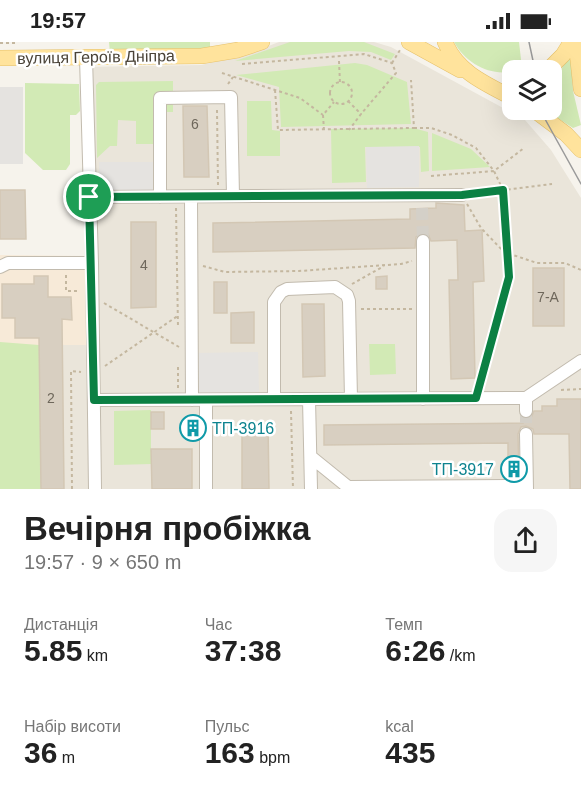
<!DOCTYPE html>
<html lang="uk">
<head>
<meta charset="utf-8">
<style>
  :root { --surface:#fff; --page:#f6f6f6; --text:#222; --muted:#767676 }
  body { margin:0; font-family:Arial,sans-serif; background:var(--page); color:var(--text); height:100vh; display:flex; flex-direction:column; font-size:22px; white-space:nowrap }
  * { box-sizing:border-box; margin:0 }
  p { font-size:20px; color:var(--muted) }
  .icon { flex:none; width:33px; height:33px; fill:none; stroke:currentColor; stroke-width:2; stroke-linecap:round; stroke-linejoin:round }
  .map { position:relative; height:447px; overflow:hidden }
  .side { display:flex; flex-direction:column; background:var(--surface); flex:1 }
  .side>* { flex:none }
  .fabs { position:absolute; left:502px; top:18px; display:grid; gap:12px }
  .fabs a { display:grid; place-items:center; width:60px; height:60px; border-radius:12px; background:var(--surface); box-shadow:0 6px 24px #0002; font-size:30px }
  .pin { position:absolute; display:grid; place-items:center; width:51px; height:51px; color:#fff; margin:-26px; border:3px solid #fff; border-radius:50%; box-shadow:0 2px 6px #0007 }
  .round { display:grid; place-items:center; flex:none; width:63px; height:63px; border-radius:18px; background:var(--page) }
  .summary { display:flex; align-items:center; justify-content:space-between; height:102px; padding:0 24px }
  h1 { font-size:33px; font-weight:700; line-height:45px }
  .metrics { display:grid; grid-template-columns:repeat(3,1fr); gap:9px; height:102px; padding:6px 24px }
  .metrics div { display:grid; align-content:center }
  .metrics b { font-size:30px; font-weight:700 }
  .metrics small { font-size:16px; font-weight:400 }
  .metrics p { font-size:16px }
  .status { display:flex; justify-content:space-between; align-items:center; height:42px; padding:0 30px; background:var(--surface); direction:ltr }
  .status svg { height:16px; fill:currentColor }
  .map>svg:first-child { display:block }
</style>
</head>
<body>
<div class="status"><b>19:57</b><svg viewBox="0 0 49 12"><path d="M0 12V9h3v3zM5 12V6h3v6zM10 12V3h3v9zM15 12V0h3v12zM26 1h20v11H26zM47 4h2v5h-2z"/></svg></div>
<div class="map">
<svg width="581" height="447" viewBox="0 0 581 447">
  <rect width="100%" height="100%" fill="#f6f3ec"/>
  <!-- residential -->
  <path fill="#eae5da" d="M279,0H374L391,5L525,78L551,108L581,156V447H0V303H86L82,25L201,23L242,14Z"/>
  <!-- commercial -->
  <path fill="#f7ead8" d="M0,213L86,214V303H0Z"/>
  <!-- green -->
  <path fill="#d2eab5" d="M109,0H210V7L110,11Z
    M290,0H364L395,12L391,18L371,10L349,9L235,19Z
    M454,0H519L522,26C497,38 467,24 454,0Z
    M568,17H571L573,49L581,83L573,86L556,75L552,65V37L560,29Z
    M355,21L367,23L407,40L411,82L281,85L279,45L236,33Z
    M173,39V70H156L157,102H136V79L118,78L117,104H110L97,116L96,43L99,40Z
    M25,41L79,42L80,69L76,73H70V122L66,128H43L25,111Z
    M247,59H271L272,88L280,89V114H247Z
    M413,86L428,90L429,129L421,130L420,105H365L366,140L332,141L331,87Z
    M432,91L471,107L490,125L432,129Z
    M0,300L39,303L41,447H0Z
    M369,302H395L396,332L370,333Z
    M151,368V422L114,423V369Z"/>
  <!-- parking -->
  <path fill="#e5e3e0" d="M0,45H23V122H0Z
    M419,104V145L367,146L366,105Z
    M99,120H154L155,150L99,151Z
    M258,310L259,350L195,352V311Z"/>
  <!-- building -->
  <path fill="#d8cfc1" stroke="#d3c7b4" stroke-width="1.5" d="M183,64H207L209,135H184Z
    M0,148H25L26,197H0Z
    M436,161L464,163L465,189L482,188L484,239L473,240L475,336L451,337L449,238H458L457,198L431,199L428,192L422,191L416,195L415,206L213,210V181L410,177V167L436,166Z
    M131,180H156V265L131,266Z
    M533,226H564V284H533Z
    M34,234H48V255H71L72,278L62,277L64,447H41L39,296H15V276H2V242H34Z
    M387,234V247H376V235Z
    M214,240H227V271H214Z
    M302,262H324L325,334L303,335Z
    M254,270V301H231V271Z
    M557,357H581V447H570L569,392H534L533,387L526,384L521,385L518,392L519,436H508V401L324,403V383L523,381L522,376H531L534,369H542V364H557Z
    M151,370H164V387H151Z
    M184,381H198V392H184Z
    M242,382H268L269,447H242Z
    M151,407H192V447H152Z"/>
  <g fill="none" stroke-linecap="round" stroke-linejoin="round">
    <!-- minor-tunnel -->
    <path stroke="#d4d0c8" stroke-width="12" stroke-dasharray="12 6" stroke-linecap="butt" d="M422,166L423,199
      M526,369V392"/>
    <defs>
      <path id="minor" d="M86,16L92,221L95,447
        M89,155L462,153
        M160,155V56L231,55L233,154
        M191,155L192,358
        M0,225L8,221H92
        M526,356V369
        M274,357V260L281,250L287,247L335,245L347,253L349,259L351,357
        M309,357L311,447
        M423,357V199
        M95,358L526,356L581,319
        M206,358V447
        M526,392L527,447
        M311,415L348,445L527,444"/>
      <path id="major" d="M409,0L460,28
        M445,0C457,30 486,42 513,56
        M576,0L581,47
        M0,16L202,14L238,8L262,0
        M548,28L563,13L571,0
        M534,68L566,92L581,108"/>
    </defs>
    <!-- minor casing -->
    <use href="#minor" stroke="#c2bbae" stroke-width="14"/>
    <!-- major casing -->
    <use href="#major" stroke="#e6c16a" stroke-width="16"/>
    <!-- path -->
    <path stroke="#c4b79f" stroke-width="2" stroke-dasharray="3 3" stroke-linecap="butt" d="M0,1H18
      M339,19L340,41
      M392,21L400,8
      M242,22L364,12L392,21L396,31L361,72
      M222,31L300,56L323,73
      M330 51a11 11 0 1 1 22 0a11 11 0 1 1-22 0Z
      M228,42L233,35
      M275,48L278,88L414,86L411,38
      M348,59L361,72L349,88
      M217,68L218,143
      M414,86H431L452,93L476,106L494,129L503,148L509,235L479,345
      M324,88L323,73L334,60
      M431,134L494,129L524,106
      M472,152L552,142
      M467,162L481,186L504,210L537,221H565L581,228
      M176,166L178,286
      M203,224L225,230L299,229L401,222L412,219
      M66,233V249H80
      M352,242L384,224
      M104,261L179,305
      M361,267H413
      M105,324L179,273
      M178,346V322
      M561,348L581,347
      M291,369L293,447
      M72,447L71,329L81,330"/>
    <!-- minor -->
    <use href="#minor" stroke="#fff" stroke-width="12"/>
    <!-- major -->
    <use href="#major" stroke="#ffe39c" stroke-width="15"/>
    <!-- tram -->
    <path stroke="#9a9a9a" stroke-width="1.5" d="M529,0L535,28
      M540,68L581,142"/>
  </g>
  <g fill="none" stroke-linecap="round" stroke-linejoin="round">
    <defs>
      <path id="route" d="M503,148L509,235L476,356L94,358L89,155L462,153Z"/>
    </defs>
    <!-- route casing -->
    <use href="#route" stroke="#fff" stroke-width="12"/>
    <!-- route -->
    <use href="#route" stroke="#0b8043" stroke-width="8"/>
  </g>
  <!-- icons -->
  <defs>
    <symbol id="building-ring" viewBox="-11 -11 22 22"><circle r="9.5" fill="#fff" stroke="#0f9aa8" stroke-width="1.5"/><path d="M-4-6H4V6H1V3H-1V6H-4ZM-2.5-4.3h1.7v1.8h-1.7ZM.8-4.3h1.7v1.8H.8ZM-2.5-1h1.7V.8h-1.7ZM.8-1h1.7V.8H.8Z" fill="#0f9aa8"/></symbol>
  </defs>
  <g fill-rule="evenodd">
    <use href="#building-ring" x="178" y="371" width="30" height="30"/>
    <use href="#building-ring" x="499" y="412" width="30" height="30"/>
  </g>
  <g text-anchor="middle" dominant-baseline="central" stroke-width="5" stroke-linejoin="round" paint-order="stroke">
    <!-- number labels -->
    <g font-size="14" fill="#6e675b">
      <text x="195" y="82">6</text>
      <text x="144" y="223">4</text>
      <text x="548" y="255">7-А</text>
      <text x="51" y="356">2</text>
    </g>
    <!-- street labels -->
    <g font-size="16" fill="#4b4439" stroke="#fff">
      <text transform="translate(96 15) rotate(-1)">вулиця Героїв Дніпра</text>
    </g>
    <!-- culture labels -->
    <g font-size="16" fill="#0d838f" stroke="#fff" text-anchor="start">
      <text x="212" y="386">ТП-3916</text>
      <text x="494" y="427" text-anchor="end">ТП-3917</text>
    </g>
  </g>
</svg>
<div class="fabs">
<a><svg class="icon" aria-label="layers" viewBox="0 0 24 24"><path d="M12 4l9 5-9 5-9-5zM3 14l9 5 9-5"/></svg></a>
</div>
<div class="pin" style="left:89px;top:155px;background:#1e9e55"><svg class="icon" aria-label="arrive" viewBox="0 0 24 24"><path d="M6 21V4h12l-3 4 3 4H6"/></svg></div>
</div>
<section class="side">
<div class="summary"><div><h1>Вечірня пробіжка</h1><p>19:57 · 9 × 650 m</p></div><a class="round"><svg class="icon" aria-label="share" viewBox="0 0 24 24"><path d="M12 15V3M7 8l5-5 5 5M5 13v7h14v-7"/></svg></a></div>
<div class="metrics">
<div><p>Дистанція</p><b>5.85<small> km</small></b></div>
<div><p>Час</p><b>37:38</b></div>
<div><p>Темп</p><b>6:26<small> /km</small></b></div>
</div>
<div class="metrics">
<div><p>Набір висоти</p><b>36<small> m</small></b></div>
<div><p>Пульс</p><b>163<small> bpm</small></b></div>
<div><p>kcal</p><b>435</b></div>
</div>
</section>
</body>
</html>
